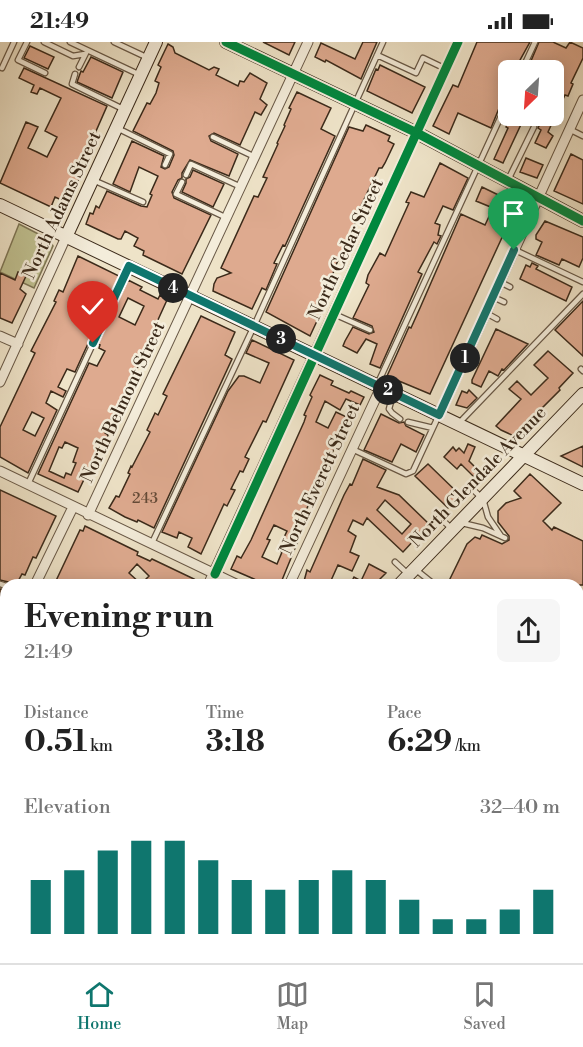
<!DOCTYPE html>
<html lang="en">
<head>
<meta charset="utf-8">
<style>
  :root { --surface:#fff; --page:#f6f6f6; --text:#222; --muted:#767676; --line:#e0e0e0; --accent:#0f766e }
  body { margin:0; font-family:"Libre Bodoni",serif; background:var(--page); color:var(--text); height:100vh; display:flex; flex-direction:column; font-size:22px; white-space:nowrap }
  * { box-sizing:border-box; margin:0 }
  p { font-size:20px; color:var(--muted) }
  .icon { flex:none; width:33px; height:33px; fill:none; stroke:currentColor; stroke-width:2; stroke-linecap:round; stroke-linejoin:round }
  .map { position:relative; flex:1; overflow:hidden }
  .drawer { position:absolute; left:0px; top:537px; width:584px; height:384px; display:flex; flex-direction:column; background:var(--surface); border-radius:18px 18px 0 0; box-shadow:0 3px 15px #0003 }
  .drawer>* { flex:none }
  .needle { width:39px; rotate:205deg }
  .controls { position:absolute; left:498px; top:18px; display:grid; gap:12px }
  .controls a { display:grid; place-items:center; width:66px; height:66px; border-radius:9px; background:var(--surface); box-shadow:0 3px 15px #0003; font-size:30px }
  .pin { position:absolute; display:grid; place-items:center; width:51px; height:51px; color:#fff; margin:-62px -26px; border-radius:50% 50% 50% 0; rotate:-45deg; box-shadow:0 0 6px #0007 }
  .pin .icon { rotate:45deg }
  .km { position:absolute; width:30px; height:30px; margin:-15px; border-radius:50%; background:#222; color:#fff; font-size:16px; line-height:30px; text-align:center }
  .round { display:grid; place-items:center; flex:none; width:63px; height:63px; border-radius:9px; background:var(--page) }
  .overview { display:flex; align-items:center; justify-content:space-between; height:102px; padding:0 24px }
  h1 { font-size:33px; font-weight:700; line-height:45px }
  .figures { display:grid; grid-template-columns:repeat(3,1fr); gap:9px; height:102px; padding:6px 24px }
  .figures div { display:grid; align-content:center }
  .figures b { font-size:30px; font-weight:700 }
  .figures small { font-size:16px; font-weight:400 }
  .figures p { font-size:16px }
  .chart { height:168px; padding:12px 24px }
  .chart p { display:flex; justify-content:space-between }
  .chart svg { width:100%; height:108px; margin-top:6px; stroke:var(--accent); stroke-width:6 }
  .status { display:flex; justify-content:space-between; align-items:center; height:42px; padding:0 30px; background:var(--surface); direction:ltr }
  .status svg { height:16px; fill:currentColor }
  .dock { display:flex; justify-content:space-around; align-items:center; height:84px; border-top:2px solid var(--line); background:var(--surface); font-size:16px; color:var(--muted) }
  .dock a { display:grid; justify-items:center; gap:3px }
  .dock .on { color:var(--accent) }
  .map>svg:first-child { display:block }
</style>
</head>
<body>
<div class="status"><b>21:49</b><svg viewBox="0 0 49 12"><path d="M0 12V9h3v3zM5 12V6h3v6zM10 12V3h3v9zM15 12V0h3v12zM26 1h20v11H26zM47 4h2v5h-2z"/></svg></div>
<div class="map">
<svg width="583" height="921" viewBox="0 0 583 921">
  <rect width="100%" height="100%" fill="#eee3c8"/>
  <filter id="stains"><feTurbulence type="fractalNoise" baseFrequency=".00333" numOctaves="4"/><feColorMatrix values="0 0 0 0 .2 0 0 0 0 .09 0 0 0 0 .02 0 0 0 .5 -.17"/></filter>
  <radialGradient id="worn" r=".72"><stop offset=".6" stop-color="#630" stop-opacity="0"/><stop offset="1" stop-color="#630" stop-opacity=".3"/></radialGradient>
  <!-- green -->
  <path fill="#c0c191" stroke="#7e7656" stroke-width="1.5" d="M19,182L50,198L53,204L34,246L0,230Z"/>
  <!-- building -->
  <path fill="#deaa8f" stroke="#3b2a1a" stroke-width="1.5" fill-rule="evenodd" d="M263,0H295L289,13Z
    M363,0H377L361,37L326,18L325,20L315,15L321,1L355,17Z
    M477,0H530L515,27L508,24V44L491,86L458,71L449,92L433,84L453,43L458,45Z
    M539,0H553L566,6L570,0L583,6V16L571,41L573,42L568,54L565,53L548,90L553,94L546,106L535,101L541,88L538,86L544,74H554V28H529L528,26Z
    M168,2L173,5L175,11L209,28L214,25L219,27L216,33L238,44L240,39L244,40L250,31L267,41L260,57L267,63L261,73L255,70L240,103L214,91L209,94L211,99L238,112L229,134L190,118L182,131V136L178,138L172,150L174,156L211,173L182,232L143,213L144,209L134,204L138,196L125,189L121,197H118L86,182L90,171L93,172L96,164L99,166L107,149L141,164L147,165L152,153L150,152L158,134L139,125L130,150L113,142L132,99L164,114L161,125L165,127L169,125L174,113L173,109L133,89L147,61L150,62L156,51L159,41L155,39L161,25L158,23Z
    M30,4L54,15L48,27L24,16Z
    M91,15L123,30L112,56L77,40L81,29L83,30Z
    M380,23L425,45L412,71L367,49L376,27L378,28Z
    M24,26L107,64L79,128L82,130L68,161L55,155L51,165L0,141L26,80L38,85L28,106L37,110L47,115L57,95L45,89L61,56L40,46L37,52L31,50L34,43L19,36Z
    M297,50L331,66L321,87L335,94L285,204L283,203L274,221L277,222L266,248L262,246L252,267L213,249L214,242L217,236L231,231L221,226L254,154L258,155L267,136L263,135L278,102L277,101L285,84L284,83L291,67L289,66Z
    M511,74L524,76L503,121L494,117L508,86L506,85Z
    M366,83L390,94L388,99L394,102L385,121L382,126H379L361,164L365,166L359,178L357,177L336,223L330,240L327,241L316,263L323,266L310,294L266,270L349,85L363,89Z
    M571,112L583,118V162L554,149Z
    M526,116L543,123L537,136L520,130Z
    M440,121L468,136L453,168L443,164L435,181L440,183L438,193L441,194L437,202L434,200L418,230L422,232L380,326L370,322L377,302L366,297L357,311L343,304L345,299L353,285L369,292L374,290L372,284L353,276L369,243L366,241L368,233L380,211L385,214L409,161L406,160L411,150L424,155Z
    M193,128L224,142L213,165L182,150L186,141V137L190,135Z
    M482,145L523,165L510,192L505,189L430,352L387,334L409,285L411,286L420,266L461,172L485,183L493,166L476,159Z
    M545,179L583,195V216L579,225L562,217L559,223L536,213L542,200L536,197V193Z
    M78,214L119,234L75,330L67,327L58,345L66,349L63,355L51,349L46,361L57,368L28,431L0,415V385L35,311L31,309L56,260L54,259L59,248L63,250ZM32,370L44,376L35,394L23,388Z
    M532,221L538,224L536,227L572,245L566,259L520,237L526,223L530,225Z
    M18,230L26,234L20,247L26,252L12,281L0,276V231L15,238Z
    M128,238L142,245L140,248L158,257L160,253L167,258L157,280L153,291L155,292L113,373L105,391L108,393L103,405L100,404L78,450L38,432L89,321L97,324L105,309L99,306L100,303L98,302ZM128,256L144,264L135,283L119,275ZM65,400L78,406L73,420L76,421L71,433L66,431L64,436L49,429L59,405L62,406Z
    M583,259V314L555,288Z
    M201,274L235,290L225,313L232,317L154,486L138,478L137,480L125,475L109,466L116,454L119,455L130,432L128,431L131,424L132,425L150,390L147,388L155,371L158,373L167,354L163,352Z
    M496,287L528,302L504,328L502,327L498,334L489,329L481,345L472,341V338Z
    M252,298L294,318L266,380L263,379L245,415L249,417L243,430L240,429L231,447L235,448L227,464L224,462L201,512L188,505L192,496L179,490L177,496L162,490L228,349L239,334H244L260,341L269,321L246,311Z
    M548,309L573,331L559,346L560,348L514,394L501,388L496,384L521,357L509,347L517,339L531,353L548,336L534,323Z
    M320,333L333,339L331,343L349,351L351,349L364,355L360,363L346,357L340,368L325,359L316,380L328,386L336,370L353,378L344,399L339,396L293,497L298,499L280,543H268L231,527L237,514L241,516L251,498L304,380L306,374L304,373L312,355L310,353ZM274,483L287,489L278,508L282,510L277,522L262,515L270,498L267,497Z
    M469,348L477,356L467,366L456,363L462,349L467,351Z
    M381,372L399,381L404,380L406,384L424,393L416,410L401,402L392,420L364,408Z
    M468,402L475,405L469,419L479,429L474,435L461,422L457,427L444,415L453,405L456,409L459,406L464,411Z
    M583,404V425L561,414Z
    M363,417L386,428L377,445L399,453L429,482L403,510L367,476L363,483L353,478L348,489L356,494L350,510L359,514L352,529L338,523L329,543H303L307,528L310,530L344,453L350,442L352,443ZM385,458L411,482L402,492L377,468Z
    M428,422L460,453L448,466L415,434Z
    M530,432L561,461L543,479L552,488L554,485L583,499V543H447L467,502L475,495L480,497L482,493L502,502L509,498V494L498,480V469L506,461L521,456L514,449Z
    M0,448L56,474L36,516L33,515L25,533L22,532L16,543H10L8,540L0,538Z
    M85,484L138,510L137,513L150,519L152,517L194,537L188,543H54L80,488L83,489ZM137,522L149,534L141,542L129,531Z
    M369,522L386,531L374,543H350L354,535L361,539Z
    M0,547L6,548V567L0,580Z
    M6,642V672L0,684V654Z
    M0,719L6,722V763L0,760Z
    M0,788L6,791V833L0,846Z
    M8,915H47L39,921H0Z
    M300,915H347L344,921H314Z
    M512,915H561L559,921H511Z"/>
  <g fill="none" stroke-linecap="round" stroke-linejoin="round">
    <defs>
      <path id="lane" d="M27,0L18,18L45,31
        M44,0L73,14L85,12
        M70,0L138,32
        M114,0L146,15
        M377,13L416,31L423,16L446,27
        M79,25L86,11
        M2,26L14,0
        M522,28L535,0
        M75,32L72,42L123,67
        M119,87L170,112L165,123
        M569,87L583,94
        M213,95L255,115
        M186,133L191,122L241,145
        M93,138L143,160
        M508,138L534,85
        M182,140L176,152L227,176
        M515,208L583,240
        M500,240L510,245
        M493,255L504,260
        M486,271L497,277
        M334,272L370,288
        M581,327L583,329
        M377,343L508,59
        M393,352L389,367L392,371L400,377
        M408,380L433,386
        M460,380L583,252
        M352,407L406,432L413,429L438,375
        M28,442L129,224
        M469,444L483,457L488,475L501,494
        M439,475L451,486
        M462,481L483,486L505,496
        M152,501L254,284L383,0
        M395,520L409,533
        M415,527L435,543
        M0,542L6,544
        M578,610L583,612
        M578,763L583,751
        M92,915L97,921
        M69,921L77,915
        M354,921L357,915
        M506,921L508,915"/>
      <path id="street" d="M0,294L18,302
        M0,340L66,195
        M439,373L583,58
        M0,429L238,543
        M88,473L308,0
        M35,543L73,465
        M208,543L458,0
        M289,543L381,345
        M0,615L6,603
        M0,696L6,699
        M578,704L583,707
        M451,915L465,921
        M127,921L130,915
        M279,921L282,915
        M430,921L433,915
        M581,921L583,917"/>
      <path id="secondary" d="M226,0L417,91L583,179
        M0,163L583,442
        M66,195L156,0
        M399,543L583,352
        M0,886L6,882"/>
    </defs>
    <!-- lane casing -->
    <use href="#lane" stroke="#685846" stroke-width="7"/>
    <!-- street casing -->
    <use href="#street" stroke="#685846" stroke-width="11"/>
    <!-- secondary casing -->
    <use href="#secondary" stroke="#3b2a1a" stroke-width="14"/>
    <!-- path -->
    <path stroke="#3b2a1a" stroke-width="1.5" stroke-dasharray="1.5 3" stroke-linecap="butt" d="M578,882L583,886
      M303,915L307,917
      M563,915L571,919
      M441,920V921
      M495,921L497,918"/>
    <!-- lane -->
    <use href="#lane" stroke="#f4eddb" stroke-width="4.5"/>
    <!-- street -->
    <use href="#street" stroke="#f4eddb" stroke-width="9"/>
    <!-- secondary -->
    <use href="#secondary" stroke="#f4eddb" stroke-width="12"/>
    <defs>
      <path id="cycleway" d="M226,0L417,91L583,179
        M215,532L458,0"/>
    </defs>
    <!-- cycleway casing -->
    <use href="#cycleway" stroke="#f4eddb" stroke-width="13"/>
    <!-- cycleway -->
    <use href="#cycleway" stroke="#00873e" stroke-width="9"/>
  </g>
  <g fill="none" stroke-linecap="round" stroke-linejoin="round">
    <defs>
      <path id="route" d="M93,301L129,224L439,373L514,208"/>
    </defs>
    <!-- route casing -->
    <use href="#route" stroke="#fff" stroke-width="12"/>
    <!-- route -->
    <use href="#route" stroke="#0f766e" stroke-width="8"/>
  </g>
  <g text-anchor="middle" dominant-baseline="central" stroke-width="5" stroke-linejoin="round" paint-order="stroke">
    <!-- number labels -->
    <g font-size="15" fill="#644a37">
      <text x="145" y="456">243</text>
    </g>
    <!-- street labels -->
    <g font-size="18" fill="#3b2a1a" stroke="#f4eddb">
      <text transform="translate(62 163) rotate(-65)">North Adams Street</text>
      <text transform="translate(346 207) rotate(-65)">North Cedar Street</text>
      <text transform="translate(123 360) rotate(-65)">North Belmont Street</text>
      <text transform="translate(478 435) rotate(-46)">North Glendale Avenue</text>
      <text transform="translate(320 437) rotate(-65)">North Everett Street</text>
    </g>
  </g>
  <rect width="100%" height="100%" filter="url(#stains)"/>
  <rect width="100%" height="100%" fill="url(#worn)"/>
</svg>
<div class="controls">
<a><svg class="needle" viewBox="-14 -14 28 28"><path d="M0-13l5 13h-10z" fill="#e53935"/><path d="M0 13l5-13h-10z" fill="#767676"/></svg></a>
</div>
<div class="pin" style="left:514px;top:208px;background:#1e9e55"><svg class="icon" aria-label="arrive" viewBox="0 0 24 24"><path d="M6 21V4h12l-3 4 3 4H6"/></svg></div>
<div class="pin" style="left:93px;top:301px;background:#d93025"><svg class="icon" aria-label="check" viewBox="0 0 24 24"><path d="M5 12l5 5 9-10"/></svg></div>
<b class="km" style="left:465px;top:316px">1</b>
<b class="km" style="left:388px;top:348px">2</b>
<b class="km" style="left:281px;top:297px">3</b>
<b class="km" style="left:173px;top:246px">4</b>
<section class="drawer">
<div class="overview"><div><h1>Evening run</h1><p>21:49</p></div><a class="round"><svg class="icon" aria-label="share" viewBox="0 0 24 24"><path d="M12 15V3M7 8l5-5 5 5M5 13v7h14v-7"/></svg></a></div>
<div class="figures">
<div><p>Distance</p><b>0.51<small> km</small></b></div>
<div><p>Time</p><b>3:18</b></div>
<div><p>Pace</p><b>6:29<small> /km</small></b></div>
</div>
<div class="chart"><p><span>Elevation</span>32–40 m</p>
<svg viewBox="0 0 160 44" preserveAspectRatio="none"><path d="M5 44V22M15 44V18M25 44V10M35 44V6M45 44V6M55 44V14M65 44V22M75 44V26M85 44V22M95 44V18M105 44V22M115 44V30M125 44V38M135 44V38M145 44V34M155 44V26"/></svg>
</div>
</section>
</div>
<nav class="dock">
<a class="on"><svg class="icon" aria-label="home" viewBox="0 0 24 24"><path d="M3 11l9-7 9 7M6 9v11h12V9"/></svg>Home</a>
<a><svg class="icon" aria-label="map" viewBox="0 0 24 24"><path d="M3 6l6-2 6 2 6-2v14l-6 2-6-2-6 2zM9 4v14M15 6v14"/></svg>Map</a>
<a><svg class="icon" aria-label="saved" viewBox="0 0 24 24"><path d="M7 4h10v16l-5-4-5 4z"/></svg>Saved</a>
</nav>
</body>
</html>
